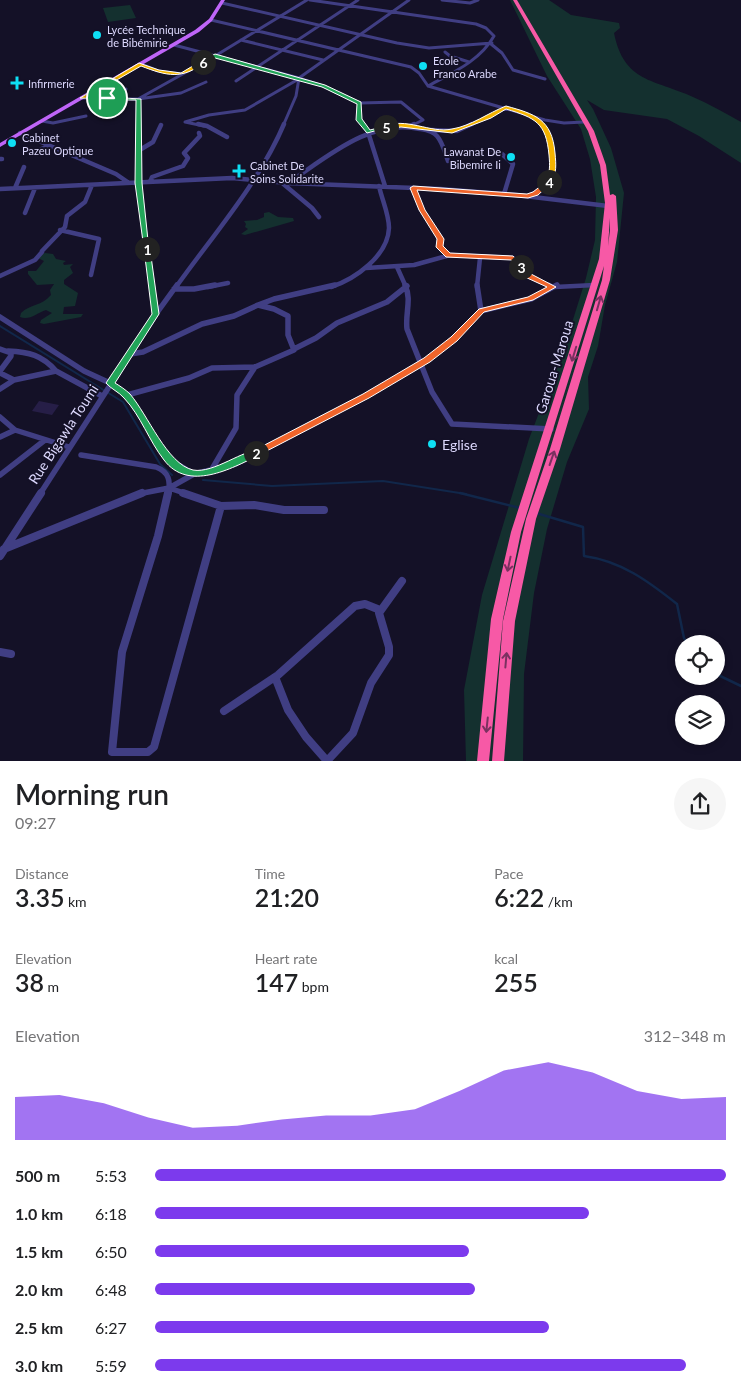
<!DOCTYPE html>
<html lang="en">
<head>
<meta charset="utf-8">
<style>
  :root { --surface:#fff; --page:#f6f6f6; --text:#202124; --muted:#757577; --accent:#7c3aed }
  body { margin:0; font-family:Lato,sans-serif; background:var(--page); color:var(--text); height:100vh; display:flex; flex-direction:column; font-size:19px; white-space:nowrap }
  * { box-sizing:border-box; margin:0 }
  p { font-size:16px; color:var(--muted) }
  .icon { flex:none; width:28px; height:28px; fill:none; stroke:currentColor; stroke-width:2; stroke-linecap:round; stroke-linejoin:round }
  .map { position:relative; height:761px; overflow:hidden }
  .drawer { display:flex; flex-direction:column; background:var(--surface); flex:1 }
  .drawer>* { flex:none }
  .tools { position:absolute; left:675px; top:635px; display:grid; gap:10px }
  .tools a { display:grid; place-items:center; width:50px; height:50px; border-radius:50%; background:var(--surface); box-shadow:0 2px 8px #0003; font-size:25px }
  .pin { position:absolute; display:grid; place-items:center; width:42px; height:42px; color:#fff; margin:-21px; border:2px solid #fff; border-radius:50%; box-shadow:0 1px 5px #0007 }
  .km { position:absolute; width:25px; height:25px; margin:-12px; border-radius:50%; background:#222; color:#fff; font-size:14px; line-height:25px; text-align:center }
  .round { display:grid; place-items:center; flex:none; width:52px; height:52px; border-radius:26px; background:var(--page) }
  .overview { display:flex; align-items:center; justify-content:space-between; height:85px; padding:0 15px }
  h1 { font-size:28px; font-weight:600; line-height:38px }
  .metrics { display:grid; grid-template-columns:repeat(3,1fr); gap:8px; height:85px; padding:5px 15px }
  .metrics div { display:grid; align-content:center }
  .metrics b { font-size:25px; font-weight:600 }
  .metrics small { font-size:14px; font-weight:400 }
  .metrics p { font-size:14px }
  .chart { height:140px; padding:10px 15px }
  .chart p { display:flex; justify-content:space-between }
  .chart svg { width:100%; height:90px; margin-top:5px; fill:var(--accent); opacity:.7 }
  ul { padding:0 15px; list-style:none; font-size:16px }
  li { display:grid; grid-template-columns:80px 60px 1fr; align-items:center; height:38px }
  li i { height:12px; border-radius:6px; background:var(--accent) }
  .map>svg:first-child { display:block }
</style>
</head>
<body>
<div class="map">
<svg width="741" height="761" viewBox="0 0 741 761">
  <rect width="100%" height="100%" fill="#141127"/>
  <!-- green -->
  <path fill="#14302f" d="M510,0H549L571,15L619,23L620,28L614,33C624,83 654,79 693,97C709,104 725,113 741,122V163L699,136L667,119L604,110L587,100L593,109L611,148L624,193L617,262L605,305L598,346L588,377L589,409L567,462L547,529L534,593L524,674L523,761H466L464,690L482,595L529,439L566,342L586,278L595,240L596,197L590,159L581,129L547,76Z
    M130,5L136,18L108,22L103,8Z
    M269,212L278,217L293,218L294,221L245,235L241,234L248,229L245,227L246,224L244,221L257,220L264,217V213Z
    M45,253L53,254L56,259L66,261L63,263L64,265L73,264L70,267L73,273L64,280V284L78,293L75,306L64,307L63,314H83L81,317L44,324L40,323L41,320L52,313L46,310C37,313 29,321 20,317L21,313C30,304 42,306 51,295L50,290L54,284L37,285L28,274V271H36L44,261L38,258L40,255Z"/>
  <g fill="none" stroke-linecap="round" stroke-linejoin="round">
    <!-- stream-far1 -->
    <path stroke="#11274a" stroke-width="2" d="M0,326L123,402L160,464L172,475
      M203,480L272,486L383,481L466,494"/>
    <!-- stream -->
    <path stroke="#11274a" stroke-width="2.5" d="M460,493L520,508
      M536,513L583,527L584,556C621,561 648,581 677,604L684,638L688,644
      M716,674L741,686"/>
  </g>
  <!-- building -->
  <path fill="#261e47" d="M39,401L59,405L52,415L32,411Z"/>
  <g fill="none" stroke-linecap="round" stroke-linejoin="round">
    <!-- minor-far3 -->
    <path stroke="#403e83" stroke-width="3" d="M310,0L476,24L486,28L494,36C480,61 452,73 428,86
      M442,0L470,3L478,0
      M222,3L397,43L429,48L492,43
      M211,20L411,67L419,73L428,86L545,120L564,123L584,122
      M241,40L323,60
      M491,44L502,53L513,70L545,79
      M174,45L299,78L323,86L359,103L401,102L423,120L411,126
      M445,52L450,56L469,62
      M141,64L158,71L182,74
      M299,78L409,0
      M236,81L358,0
      M82,98L138,99L181,93L206,82
      M107,98L111,94L126,89
      M359,103V119L364,126
      M538,119L543,126
      M42,121L53,123L86,116
      M138,126V99L215,56L307,0
      M204,126L185,122L209,115L245,110L297,80
      M283,126L296,96L299,78
      M469,126L506,108"/>
    <!-- minor-far2 -->
    <path stroke="#403e83" stroke-width="4.5" d="M138,124V183L152,287
      M198,124L207,126L227,137
      M363,124L368,132L385,186
      M410,126L414,124
      M431,130L457,131L472,124
      M20,133L116,174L129,183
      M491,149L502,154L513,164L504,194
      M138,151L153,142L161,125
      M31,153L49,146
      M0,159H2
      M150,182L152,177L183,166L188,158L184,153L200,136L199,133
      M281,182L312,208L319,217
      M288,183C326,158 370,118 420,129C426,130 433,131 437,136C443,143 445,153 448,161
      M15,188L24,167
      M413,188L422,210L441,239L439,247L448,255
      M0,189L232,178L288,183L440,189L516,195L608,206
      M528,196C534,193 541,191 545,186C559,171 553,139 542,124
      M25,213L35,188
      M60,230L99,239L91,275
      M42,251L65,227L67,216L85,202L92,185
      M397,267L406,287
      M366,268L414,265L450,255L513,258L528,276L551,287
      M0,276L35,260L42,252
      M176,287C213,235 259,183 284,124
      M208,287L228,283
      M331,287C355,279 388,256 389,228C389,214 382,200 379,186
      M477,287L480,258
      M555,287L595,285"/>
    <!-- minor-far1 -->
    <path stroke="#403e83" stroke-width="5.5" d="M152,285L156,314
      M405,285C412,300 405,313 407,329L432,392L452,424L551,429
      M477,285L481,311
      M548,285L552,287
      M174,289H194L215,285
      M258,305L274,299L335,285
      M0,317L84,371L110,383L127,395L189,378L212,368L255,367L294,350L288,335V316L274,309L258,305L234,316L202,324L143,352L130,354
      M0,349L11,353V356L0,371
      M294,349L316,338L337,323L387,302L407,286
      M8,351C29,352 42,355 56,371
      M0,373L14,380
      M0,389L14,380L56,371L102,396
      M127,395L168,459L194,474
      M0,417L15,430L69,447
      M0,437L15,430
      M81,455L156,467C169,472 171,481 168,494
      M212,469L236,428L237,395L255,367
      M0,475L45,440
      M169,488L194,474L235,464L366,396L427,360L454,339L481,311L531,299L557,285
      M40,494L156,314L177,285
      M138,494L169,488L187,494"/>
    <!-- minor -->
    <path stroke="#403e83" stroke-width="8" d="M168,493L158,536L122,652L112,752H148L154,747L221,506
      M183,493L221,506L254,505L284,510H324
      M4,549L142,493
      M0,556L41,493
      M0,652L11,654
      M275,677L288,710L306,737L327,761
      M224,711L278,675L355,606L365,604L380,610
      M327,761L353,733L371,683L389,655V647L379,613L402,581"/>
    <!-- major -->
    <path fill="#bf65f8" fill-rule="evenodd" d="M221,0H225L212,21L199,32L0,147V143L195,30L209,19Z"/>
    <!-- highway -->
    <path fill="#f759a6" fill-rule="evenodd" d="M513,0H517L594,131L606,165L610,195L613,194L616,196L618,230L610,280L560,449L536,519L515,621L504,761H492L503,621L526,519L550,449L602,280L604,266L521,532L503,619L489,761H477L491,619L511,532L599,259L605,203L600,165L588,131ZM610,218V230L608,246Z"/>
  </g>
  <!-- one-way arrows -->
  <defs><path id="oneway-shaft" d="M-6 0H5M1.5-3L5.5 0L1.5 3" fill="none" stroke-width="1.6" stroke-linecap="round" stroke-linejoin="round" transform="scale(1.25)"/></defs>
  <g stroke="#7a3160">
    <use href="#oneway-shaft" transform="translate(599 303) rotate(-74)"/>
    <use href="#oneway-shaft" transform="translate(574 354) rotate(107)"/>
    <use href="#oneway-shaft" transform="translate(552 458) rotate(-71)"/>
    <use href="#oneway-shaft" transform="translate(509 564) rotate(102)"/>
    <use href="#oneway-shaft" transform="translate(506 660) rotate(-85)"/>
    <use href="#oneway-shaft" transform="translate(487 725) rotate(96)"/>
  </g>
  <!-- split-1 -->
  <path fill="#22a559" stroke="#fff" d="M105,97L141,99L142,183L149,250L144,249L135,183L136,100H107Z"/>
  <!-- split-2 -->
  <path fill="#22a559" stroke="#fff" d="M147,247L150,249L159,314L115,383C120,386 126,390 130,394C148,415 167,464 193,470C214,474 245,448 259,451V455C231,469 188,492 164,460C149,441 141,416 124,398C119,392 111,389 106,383L152,314L144,249Z"/>
  <!-- split-3 -->
  <path fill="#f0652b" stroke="#fff" d="M518,266H523L531,274L556,287L533,300L484,312L457,341L430,362L369,398L259,455H253V451L363,394L424,358L451,337L479,309L528,297L547,287L525,277L517,267Z"/>
  <!-- split-4 -->
  <path fill="#f0652b" stroke="#fff" d="M547,181L552,182L538,195L528,198L417,190L425,210L444,239L443,246L450,253L513,256L524,267L521,269L511,260L446,257L436,247L437,239L419,210L410,188L413,186L527,194L533,192Z"/>
  <!-- split-5 -->
  <path fill="#f5b400" stroke="#fff" d="M506,106C535,114 552,119 555,153C556,165 557,172 551,183L546,182C550,172 550,166 549,155C546,123 536,118 506,109L491,118L452,133L401,127L386,129L383,127C405,116 431,134 452,129C471,126 488,113 506,106Z"/>
  <!-- split-6 -->
  <path fill="#22a559" stroke="#fff" d="M215,54L325,85L361,102L362,119L370,130L386,126L389,127L367,133L356,120L357,104L322,87L215,58L205,63L200,62Z"/>
  <!-- split-7 -->
  <path fill="#f5b400" stroke="#fff" d="M201,61L205,62C182,80 167,76 141,66L89,96L107,97L109,99L80,98L139,63L159,70L181,73Z"/>
  <!-- markers -->
  <g fill="#0edff4" stroke="#141127" stroke-width="2">
    <circle cx="97" cy="35" r="5"/>
    <circle cx="423" cy="66" r="5"/>
    <path d="M14.5 75.5h5v5h5v5h-5v5h-5v-5h-5v-5h5z"/>
    <circle cx="12" cy="143" r="5"/>
    <circle cx="511" cy="157" r="5"/>
    <path d="M236.5 163.5h5v5h5v5h-5v5h-5v-5h-5v-5h5z"/>
    <circle cx="432" cy="444" r="5"/>
  </g>
  <g text-anchor="middle" dominant-baseline="central" stroke-width="4" stroke-linejoin="round" paint-order="stroke">
    <!-- far-poi labels -->
    <g font-size="11" fill="#dcd8fd" stroke="#141127" text-anchor="start">
      <text x="107" y="29">Lycée Technique<tspan x="107" dy="13">de Bibémirie</tspan></text>
      <text x="433" y="60">Ecole<tspan x="433" dy="13">Franco Arabe</tspan></text>
      <text x="28" y="83">Infirmerie</text>
      <text x="22" y="137">Cabinet<tspan x="22" dy="13">Pazeu Optique</tspan></text>
      <text x="501" y="151" text-anchor="end">Lawanat De<tspan x="501" dy="13">Bibemire Ii</tspan></text>
      <text x="250" y="165">Cabinet De<tspan x="250" dy="13">Soins Solidarite</tspan></text>
    </g>
    <!-- street labels -->
    <g font-size="14" fill="#dcd8fd" stroke="#141127">
      <text transform="translate(554 367) rotate(-73)">Garoua-Maroua</text>
      <text transform="translate(63 434) rotate(-57)">Rue Bigawla Toumi</text>
    </g>
    <!-- poi labels -->
    <g font-size="14" fill="#dcd8fd" stroke="#141127" text-anchor="start">
      <text x="442" y="444">Eglise</text>
    </g>
  </g>
</svg>
<div class="tools">
<a><svg class="icon" aria-label="locate" viewBox="0 0 24 24"><circle cx="12" cy="12" r="6"/><path d="M12 2v4M12 18v4M2 12h4M18 12h4"/></svg></a>
<a><svg class="icon" aria-label="layers" viewBox="0 0 24 24"><path d="M12 4l9 5-9 5-9-5zM3 14l9 5 9-5"/></svg></a>
</div>
<div class="pin" style="left:107px;top:98px;background:#1e9e55"><svg class="icon" aria-label="arrive" viewBox="0 0 24 24"><path d="M6 21V4h12l-3 4 3 4H6"/></svg></div>
<b class="km" style="left:147px;top:249px">1</b>
<b class="km" style="left:256px;top:453px">2</b>
<b class="km" style="left:521px;top:267px">3</b>
<b class="km" style="left:549px;top:182px">4</b>
<b class="km" style="left:386px;top:127px">5</b>
<b class="km" style="left:203px;top:62px">6</b>
</div>
<section class="drawer">
<div class="overview"><div><h1>Morning run</h1><p>09:27</p></div><a class="round"><svg class="icon" aria-label="share" viewBox="0 0 24 24"><path d="M12 15V3M7 8l5-5 5 5M5 13v7h14v-7"/></svg></a></div>
<div class="metrics">
<div><p>Distance</p><b>3.35<small> km</small></b></div>
<div><p>Time</p><b>21:20</b></div>
<div><p>Pace</p><b>6:22<small> /km</small></b></div>
</div>
<div class="metrics">
<div><p>Elevation</p><b>38<small> m</small></b></div>
<div><p>Heart rate</p><b>147<small> bpm</small></b></div>
<div><p>kcal</p><b>255</b></div>
</div>
<div class="chart"><p><span>Elevation</span>312–348 m</p>
<svg viewBox="0 0 160 44" preserveAspectRatio="none"><path d="M0 44V23L10 22L20 26L30 33L40 38L50 37L60 34L70 32L80 32L90 29L100 20L110 10L120 6L130 11L140 20L150 24L160 23V44z"/></svg>
</div>
<ul>
<li><b>500 m</b>5:53<i style="width:100%"></i></li>
<li><b>1.0 km</b>6:18<i style="width:76%"></i></li>
<li><b>1.5 km</b>6:50<i style="width:55%"></i></li>
<li><b>2.0 km</b>6:48<i style="width:56%"></i></li>
<li><b>2.5 km</b>6:27<i style="width:69%"></i></li>
<li><b>3.0 km</b>5:59<i style="width:93%"></i></li>
</ul>
</section>
</body>
</html>
